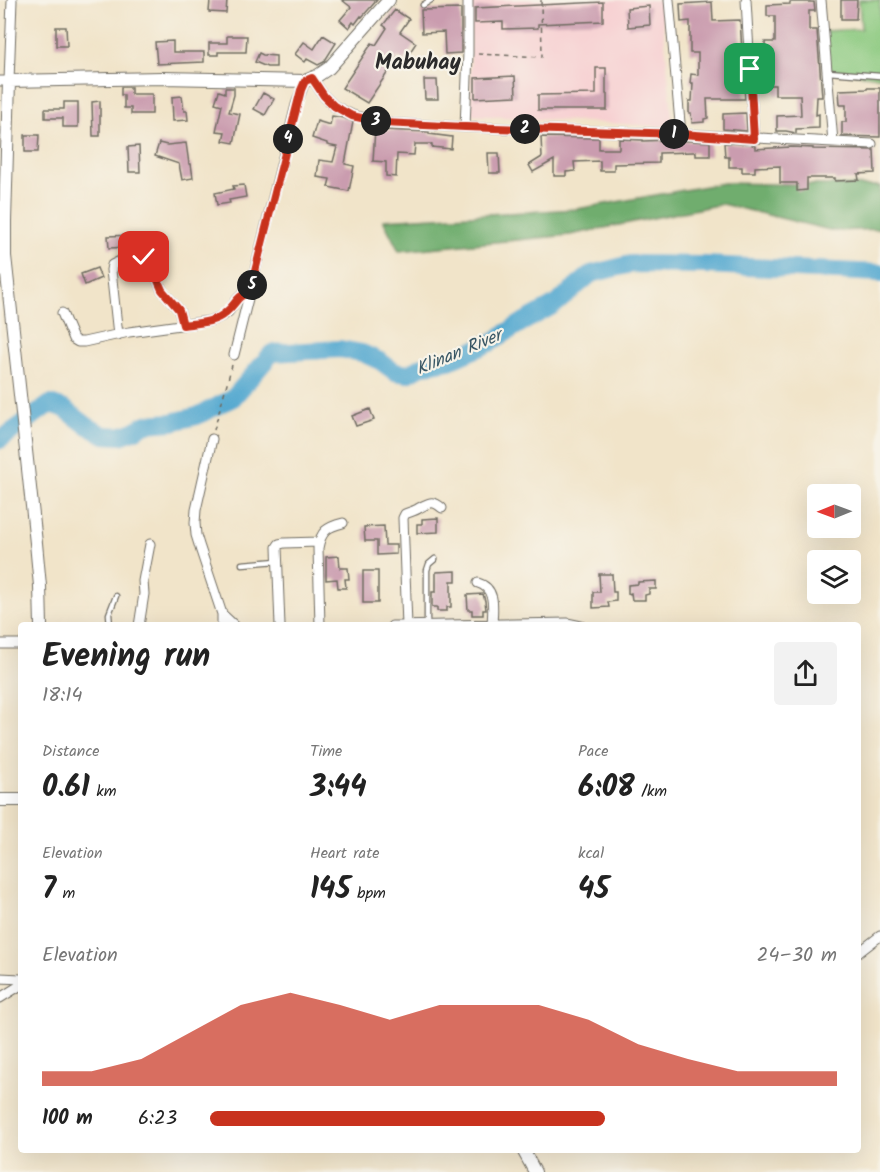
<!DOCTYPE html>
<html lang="en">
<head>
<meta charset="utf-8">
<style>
  :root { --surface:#fff; --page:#f2f2f2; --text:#222; --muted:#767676; --accent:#c8321e }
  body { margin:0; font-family:Kalam,sans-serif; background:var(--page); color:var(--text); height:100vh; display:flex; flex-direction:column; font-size:22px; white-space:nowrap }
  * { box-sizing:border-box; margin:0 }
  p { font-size:20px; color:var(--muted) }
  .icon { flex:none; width:33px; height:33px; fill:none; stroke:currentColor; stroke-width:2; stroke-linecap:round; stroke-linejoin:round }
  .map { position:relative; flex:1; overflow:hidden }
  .side { position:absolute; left:18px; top:622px; width:843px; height:531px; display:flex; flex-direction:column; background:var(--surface); border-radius:6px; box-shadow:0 6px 24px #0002 }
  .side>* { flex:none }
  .needle { width:39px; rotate:269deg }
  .tools { position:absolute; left:807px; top:484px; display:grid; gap:12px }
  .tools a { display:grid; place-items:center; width:54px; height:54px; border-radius:6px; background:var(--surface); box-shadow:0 6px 24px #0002; font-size:30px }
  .pin { position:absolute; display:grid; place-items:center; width:51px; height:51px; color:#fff; margin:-26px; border-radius:12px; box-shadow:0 3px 9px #0006 }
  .km { position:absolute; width:30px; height:30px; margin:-15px; border-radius:50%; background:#222; color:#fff; font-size:16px; line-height:30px; text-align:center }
  .round { display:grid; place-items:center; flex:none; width:63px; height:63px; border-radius:6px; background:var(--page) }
  .overview { display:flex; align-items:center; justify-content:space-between; height:102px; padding:0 24px }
  h1 { font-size:33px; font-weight:600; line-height:45px }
  .figures { display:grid; grid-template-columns:repeat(3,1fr); gap:9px; height:102px; padding:6px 24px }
  .figures div { display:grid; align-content:center }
  .figures b { font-size:30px; font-weight:600 }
  .figures small { font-size:16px; font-weight:400 }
  .figures p { font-size:16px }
  .chart { height:168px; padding:12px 24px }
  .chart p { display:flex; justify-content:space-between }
  .chart svg { width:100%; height:108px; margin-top:6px; fill:var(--accent); opacity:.7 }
  ul { padding:0 24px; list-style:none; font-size:20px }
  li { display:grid; grid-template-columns:96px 72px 1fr; align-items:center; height:45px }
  li i { height:15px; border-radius:8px; background:var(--accent) }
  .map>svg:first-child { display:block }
</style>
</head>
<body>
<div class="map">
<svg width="880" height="1172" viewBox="0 0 880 1172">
  <rect width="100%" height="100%" fill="#f7f3e8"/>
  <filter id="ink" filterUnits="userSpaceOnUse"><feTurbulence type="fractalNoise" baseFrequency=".0167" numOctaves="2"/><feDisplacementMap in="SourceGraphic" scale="12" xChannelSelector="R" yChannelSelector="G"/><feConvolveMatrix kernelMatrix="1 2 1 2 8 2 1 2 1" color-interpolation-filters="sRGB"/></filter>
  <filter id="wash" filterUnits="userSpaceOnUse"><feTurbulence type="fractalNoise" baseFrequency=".008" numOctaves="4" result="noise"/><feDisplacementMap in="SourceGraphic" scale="24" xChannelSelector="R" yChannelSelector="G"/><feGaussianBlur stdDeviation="1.35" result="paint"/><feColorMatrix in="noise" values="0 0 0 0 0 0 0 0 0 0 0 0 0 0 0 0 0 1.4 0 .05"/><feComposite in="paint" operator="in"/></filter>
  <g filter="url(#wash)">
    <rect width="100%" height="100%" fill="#f1e4c9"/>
    <!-- built -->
    <path fill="#f7cfd1" d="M470,0H661L673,127L471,115Z"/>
    <!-- green -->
    <path fill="#8bc97f" stroke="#5b7a55" stroke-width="1.5" d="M859,0H880V77L827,70L824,31L861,29Z"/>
    <!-- forest -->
    <path fill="#70ad6e" stroke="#4e6c4c" stroke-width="1.5" d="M723,183L880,186V229L834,231L722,204L570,235L399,251L383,220L577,209Z"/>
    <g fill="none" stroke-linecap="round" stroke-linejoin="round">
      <!-- river -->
      <path stroke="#54a9d0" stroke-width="18" d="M0,440L50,404L65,409L86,425L104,435L120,436L134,431L146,424L172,422L197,416L233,398L272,353L340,349L362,353L380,361L395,372L408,374L422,366L449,361L490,343L523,322L556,304L591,274L631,264L705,265L880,273"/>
    </g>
    <g id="blocks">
      <!-- building -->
      <path fill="#ca9caf" d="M210,0H227L226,13L209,12Z
        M342,0H377L362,17L361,16L355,24L353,22L349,28L340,20L351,7Z
        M841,0H857L856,19H841Z
        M603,2V21L538,24V28L503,29V22L475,23V8Z
        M712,2L713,21L740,20L745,99H707L708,118L704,119V122L692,123L691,113H689V101H692L693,83H690L691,74L698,75V53H690V21L681,22L680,4Z
        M790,2H814L815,11H809V30H817L822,97H817L816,115L819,114V128L796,129V133L786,131H777V116L801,115L800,95H775V85H768V78H764V62H766L765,42H775V16H767V5L790,4Z
        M649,6L650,25L628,27L627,8Z
        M461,9V53L445,54L444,32L422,33L421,10Z
        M395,10L409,19L400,32L416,43L404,61L398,57L367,103L342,88L372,43L376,45L387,28L383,25Z
        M56,27H66L67,46H56Z
        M323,35L336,43L324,62L318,65L307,59L305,62L295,54L304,42L314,49Z
        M227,36H247L246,52H218V55H209V43H227Z
        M173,41V52H204V62L157,64L155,42Z
        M259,53L263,55L276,56V67H267L255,62Z
        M596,68H606V94H607V110H538V95L596,94Z
        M515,76L516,96L475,98V78Z
        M424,80H437L438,99H425Z
        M121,87H131V94H152V114H131V108H124V95H121Z
        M225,88H234V95L229,112L240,114L234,143L223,141L225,132L216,131L222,105L215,103L219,91L225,93Z
        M867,88H880V137L842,136V122H846V105H840L839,90L867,89Z
        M263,93L274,99L265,115L254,109Z
        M182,96L184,111H187L188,120L173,121L172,97Z
        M100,101V136H93L92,102Z
        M64,102H78V127H63V118H45V109H64Z
        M746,113L747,131L723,129V114Z
        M332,116L344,118L353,122L345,164L354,166L349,191L328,187L330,179L317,177L319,160L333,162L337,147L327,145V143L312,138L317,121L330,125Z
        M375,128L383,130L429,132V134L452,137L451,149L432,147V144H415L414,155L397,154L396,177L386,176V162L373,161Z
        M25,135H39L38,152H25Z
        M541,137L599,138V149H619V139L643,140V141L669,140L710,142V156H696V152H693L659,153V163L614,164V171H600V161L574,162L575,171L566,172V176H554V160L533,172L529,165L542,157Z
        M159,143L167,145L186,143L189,164H191L193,178L182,180L179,164L155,156Z
        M724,143L750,144L755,146V149L791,147L813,148V149L874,150L875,173L858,174L859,180L835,181V178H807V190L797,191V183H780V166L755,167V172H742V167H729V157H725Z
        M139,146L140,172H129L128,147Z
        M488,153H499L500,173H489Z
        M244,185L246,197L229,200L230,203L217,205L215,193L234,189L233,186Z
        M132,235L131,247L109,248L108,236Z
        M97,268L101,278L85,285L81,274Z
        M370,409L374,420L356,426L352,416Z
        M438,518V532L417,533V524H422V519Z
        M384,526L385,545H396V554L377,555V541H365L364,527Z
        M339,556L340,568H348L349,579H345L346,588H338L337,579L326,580V557Z
        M363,571H378V603H363Z
        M456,571V581H451V607H447V611H437V607H432V592H436V572Z
        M599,574H612L613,592H616V601L608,602L609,607L593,608V592H600Z
        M656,581V589H649V594L645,595V600H632L631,593L628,594V585L638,584V582Z
        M483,594L485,601L486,610H483V615H472V610H468L467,595Z"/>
    </g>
  </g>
  <g filter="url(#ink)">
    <use href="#blocks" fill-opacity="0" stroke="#706c62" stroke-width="1.5"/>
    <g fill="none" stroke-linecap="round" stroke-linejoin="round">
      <defs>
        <path id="service" d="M423,5L431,0
          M828,72L880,76
          M242,564L277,561
          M427,625V570L429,564L435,559
          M110,626L109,614L116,596"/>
        <path id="minor" d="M669,0L681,134
          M746,0L754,139
          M821,0L833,142
          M312,78L324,96L334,106L352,115L384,123L465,127L681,134L872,144
          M0,81H9L12,0
          M465,127L468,53V0
          M62,313L73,339L78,342H84L129,332L209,321C215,319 222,317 228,312C237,302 235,297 250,291
          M118,335L111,270L112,265L130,256L138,255L144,257L153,269L162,290L179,310L183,325
          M234,355L296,105L305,81
          M212,439L196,510L195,523L196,535L200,548L222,614V626
          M478,583C496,588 493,608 492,624
          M222,614L235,626
          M139,626L144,594L143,581L150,544
          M280,626L277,547L279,544L284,543L319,542
          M320,626L318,548C321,531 327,527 343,523
          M392,626L567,623L581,626
          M407,626L403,518L405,514C409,512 415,511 419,508C429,503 432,499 442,508
          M0,644H21
          M858,953L880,936
          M0,978L21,979
          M0,998L21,985"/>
        <path id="tertiary" d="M41,626L40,586L36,543L5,256V221L9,81L162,78L305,81L317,76L329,68L389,0
          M0,800H21
          M523,1150L535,1172"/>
      </defs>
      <!-- service casing -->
      <use href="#service" stroke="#706c62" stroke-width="7"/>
      <!-- minor casing -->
      <use href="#minor" stroke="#706c62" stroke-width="11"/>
      <!-- tertiary casing -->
      <use href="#tertiary" stroke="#706c62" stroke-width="14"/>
      <!-- path -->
      <path stroke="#706c62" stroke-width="1.5" stroke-dasharray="4.5 4.5" stroke-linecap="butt" d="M478,54L542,57L541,0
        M214,430L232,365"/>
      <!-- service -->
      <use href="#service" stroke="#fff" stroke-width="4.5"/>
      <!-- minor -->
      <use href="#minor" stroke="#fff" stroke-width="9"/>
      <!-- tertiary -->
      <use href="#tertiary" stroke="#fff" stroke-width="12"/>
    </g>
  </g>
  <g fill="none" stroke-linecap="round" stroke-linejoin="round" filter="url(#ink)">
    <defs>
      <path id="route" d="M144,257L153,269L162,290L179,310L183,325C197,323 214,323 225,313C237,304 234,298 250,291L301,90L305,81L312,78L324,96L334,106L352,116L384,123L465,127L681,134L754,139L750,69"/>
    </defs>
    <!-- route casing -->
    <use href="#route" stroke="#fff" stroke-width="12"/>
    <!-- route -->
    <use href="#route" stroke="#c8321e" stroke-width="8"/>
  </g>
  <g text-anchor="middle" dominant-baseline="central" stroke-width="4.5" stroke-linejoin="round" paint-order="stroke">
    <!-- water labels -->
    <g font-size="18" font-style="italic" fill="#395765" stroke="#f7f3e8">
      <text transform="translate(459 353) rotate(-23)">Klinan River</text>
    </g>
    <!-- district labels -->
    <g font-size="22" font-weight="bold" fill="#2b2b2b" stroke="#f7f3e8">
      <text x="418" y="63">Mabuhay</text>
    </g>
  </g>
</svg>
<div class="tools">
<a><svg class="needle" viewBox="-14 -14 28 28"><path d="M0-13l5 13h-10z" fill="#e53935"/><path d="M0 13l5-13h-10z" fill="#767676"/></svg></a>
<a><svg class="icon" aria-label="layers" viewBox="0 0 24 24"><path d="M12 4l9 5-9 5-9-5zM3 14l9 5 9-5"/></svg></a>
</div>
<div class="pin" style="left:750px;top:69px;background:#1e9e55"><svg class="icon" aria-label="arrive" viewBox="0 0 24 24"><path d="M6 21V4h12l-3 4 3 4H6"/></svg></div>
<div class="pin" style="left:144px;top:257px;background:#d93025"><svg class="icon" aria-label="check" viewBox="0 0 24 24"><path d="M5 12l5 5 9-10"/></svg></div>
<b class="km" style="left:674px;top:134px">1</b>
<b class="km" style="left:525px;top:129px">2</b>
<b class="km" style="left:376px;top:121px">3</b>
<b class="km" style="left:288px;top:139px">4</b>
<b class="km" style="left:252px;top:285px">5</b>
<section class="side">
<div class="overview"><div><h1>Evening run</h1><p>18:14</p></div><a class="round"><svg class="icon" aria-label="share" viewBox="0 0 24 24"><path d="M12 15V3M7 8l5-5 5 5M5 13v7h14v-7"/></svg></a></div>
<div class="figures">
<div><p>Distance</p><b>0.61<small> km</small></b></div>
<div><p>Time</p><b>3:44</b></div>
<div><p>Pace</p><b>6:08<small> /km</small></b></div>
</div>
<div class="figures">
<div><p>Elevation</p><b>7<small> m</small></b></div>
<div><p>Heart rate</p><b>145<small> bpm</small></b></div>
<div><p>kcal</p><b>45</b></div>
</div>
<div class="chart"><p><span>Elevation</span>24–30 m</p>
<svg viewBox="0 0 160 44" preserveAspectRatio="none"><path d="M0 44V38L10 38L20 33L30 22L40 11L50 6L60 11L70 17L80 11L90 11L100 11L110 17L120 27L130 33L140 38L150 38L160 38V44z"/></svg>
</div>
<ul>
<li><b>100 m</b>6:23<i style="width:63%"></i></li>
</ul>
</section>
</div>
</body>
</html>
